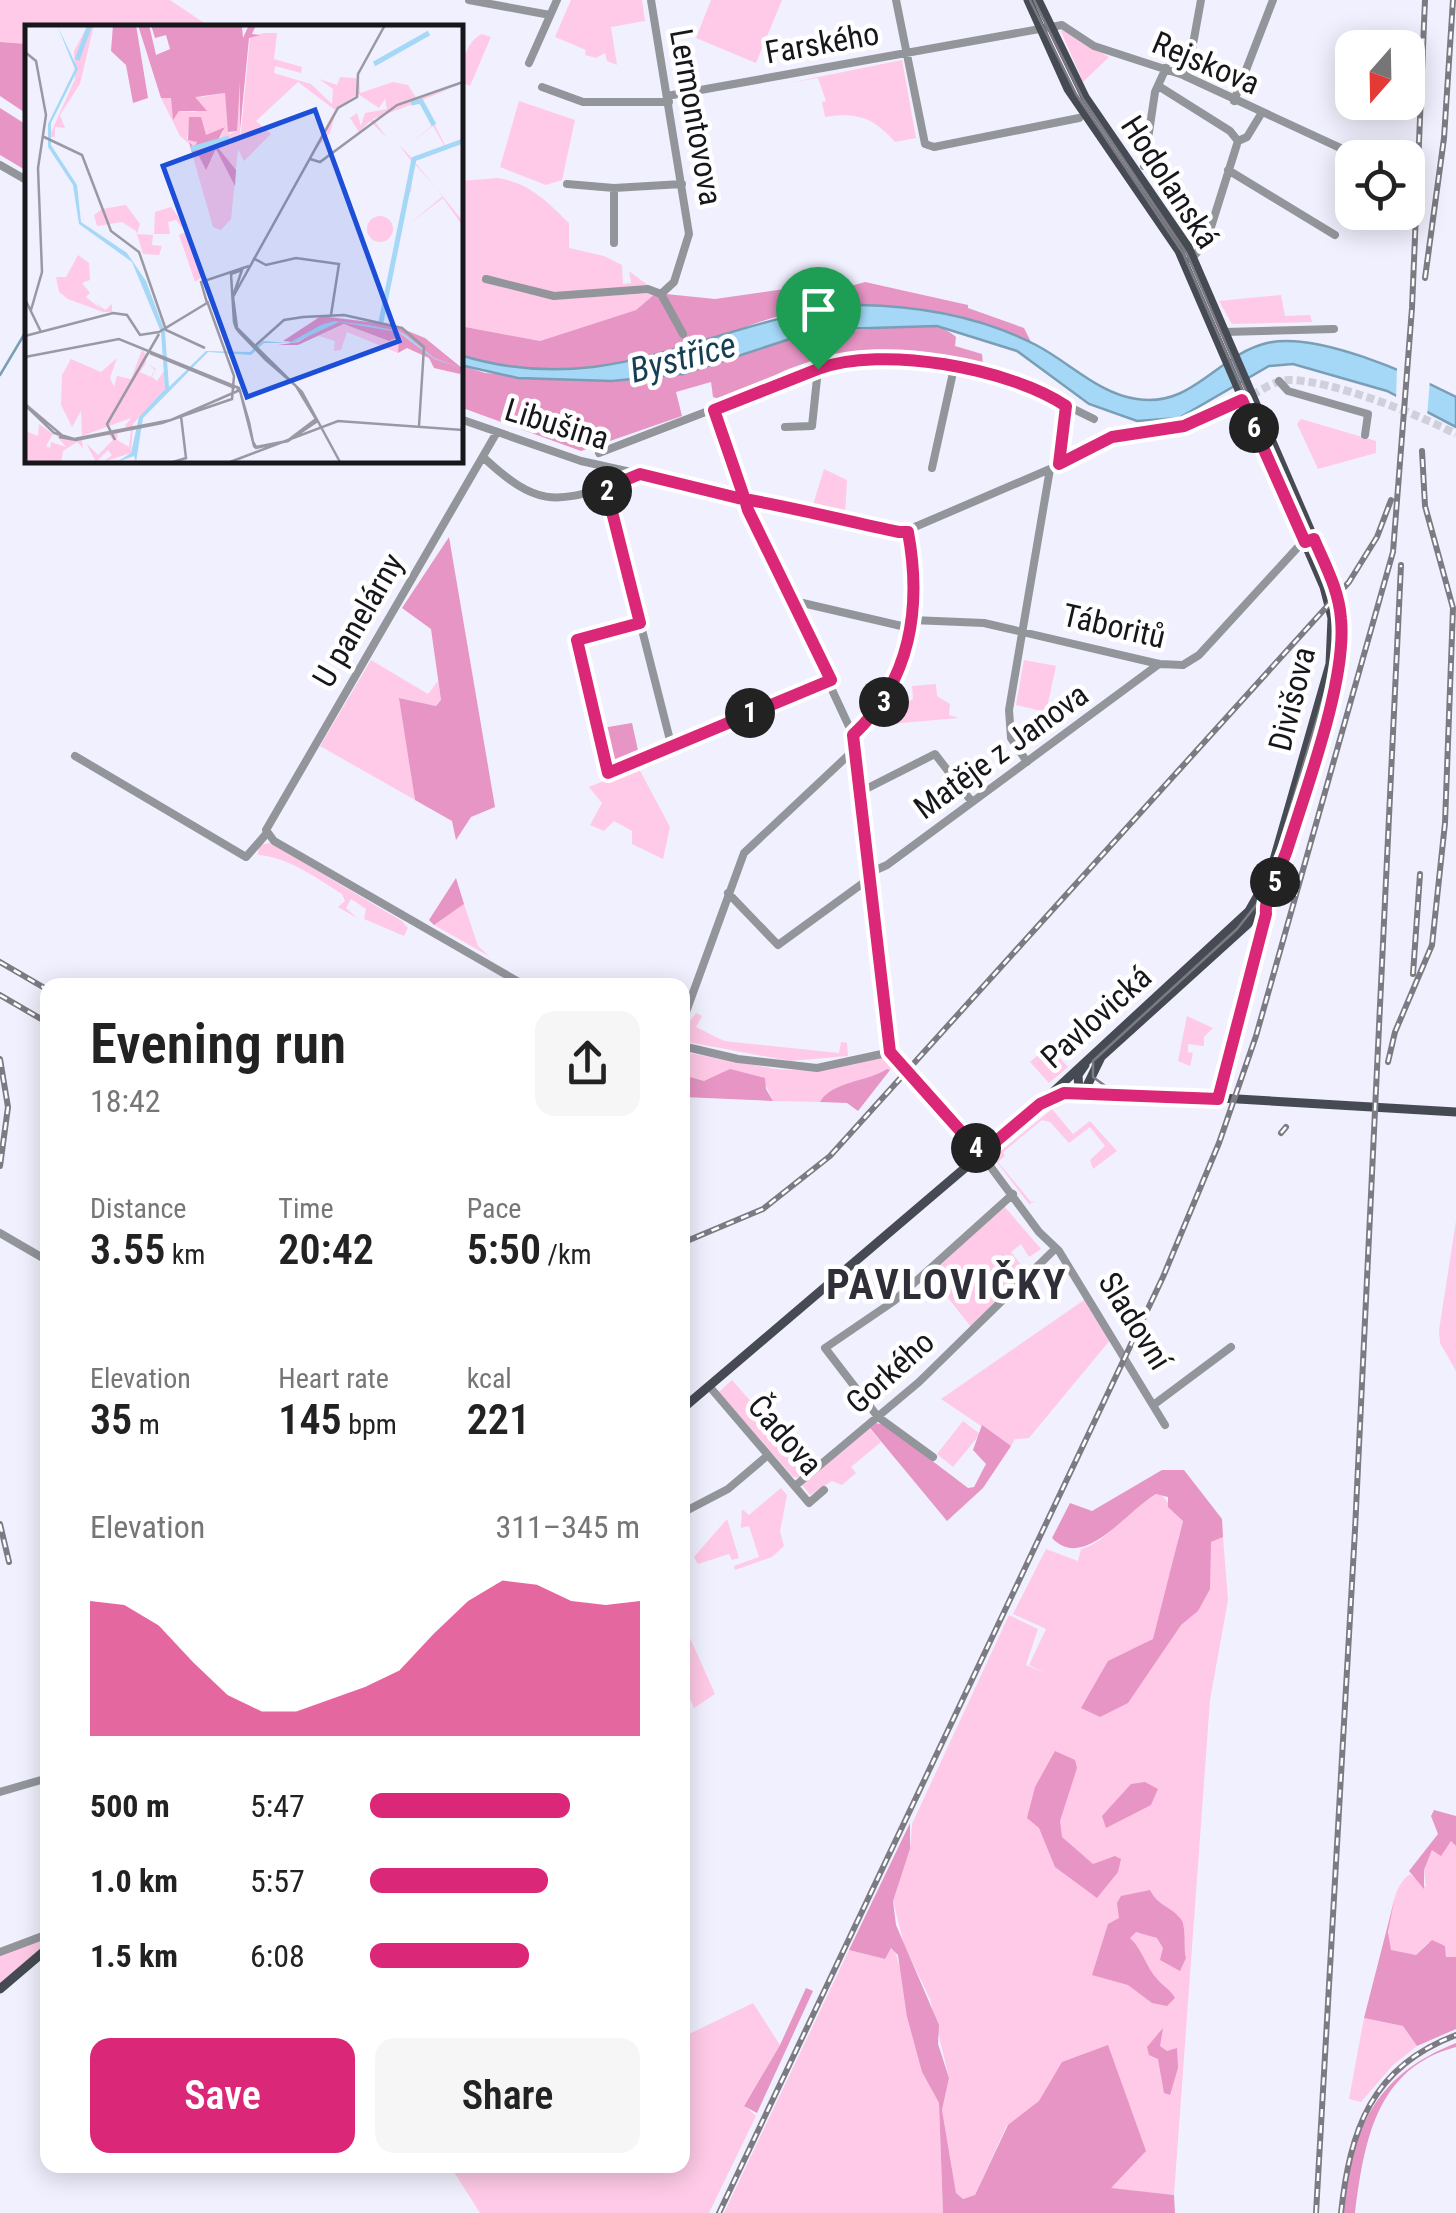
<!DOCTYPE html>
<html lang="en">
<head>
<meta charset="utf-8">
<style>
  :root { --surface:#fff; --page:#f6f6f6; --text:#222; --muted:#767676; --accent:#db2777 }
  body { margin:0; font-family:"Roboto Condensed",sans-serif; background:var(--page); color:var(--text); height:100vh; display:flex; flex-direction:column; font-size:38px; white-space:nowrap }
  * { box-sizing:border-box; margin:0 }
  p { font-size:32px; color:var(--muted) }
  .icon { flex:none; width:55px; height:55px; fill:none; stroke:currentColor; stroke-width:2; stroke-linecap:round; stroke-linejoin:round }
  .map { position:relative; flex:1; overflow:hidden }
  .side { position:absolute; left:40px; top:978px; width:650px; height:1195px; display:flex; flex-direction:column; background:var(--surface); border-radius:20px; box-shadow:0 5px 25px #0003 }
  .side>* { flex:none }
  .needle { width:65px; rotate:200deg }
  .controls { position:absolute; left:1335px; top:30px; display:grid; gap:20px }
  .controls a { display:grid; place-items:center; width:90px; height:90px; border-radius:20px; background:var(--surface); box-shadow:0 5px 25px #0003; font-size:50px }
  .pin { position:absolute; display:grid; place-items:center; width:85px; height:85px; color:#fff; margin:-102px -42px; border-radius:50% 50% 50% 0; rotate:-45deg; box-shadow:0 0 10px #0007 }
  .pin .icon { rotate:45deg }
  .km { position:absolute; width:50px; height:50px; margin:-25px; border-radius:50%; background:#222; color:#fff; font-size:28px; line-height:50px; text-align:center }
  .round { display:grid; place-items:center; flex:none; width:105px; height:105px; border-radius:20px; background:var(--page) }
  .headline { display:flex; align-items:center; justify-content:space-between; height:170px; padding:0 50px }
  h1 { font-size:55px; font-weight:600; line-height:75px }
  .figures { display:grid; grid-template-columns:repeat(3,1fr); gap:15px; height:170px; padding:10px 50px }
  .figures div { display:grid; align-content:center }
  .figures b { font-size:42px; font-weight:600 }
  .figures small { font-size:28px; font-weight:400 }
  .figures p { font-size:28px }
  .chart { height:280px; padding:20px 50px }
  .chart p { display:flex; justify-content:space-between }
  .chart svg { width:100%; height:180px; margin-top:10px; fill:var(--accent); opacity:.7 }
  .primary-button { display:flex; gap:20px; margin-top:auto; padding:20px 50px }
  .primary-button a { flex:1; height:115px; border-radius:20px; background:var(--accent); color:#fff; font-size:40px; font-weight:600; line-height:115px; text-align:center }
  .primary-button a+a { background:var(--page); color:var(--text) }
  ul { padding:0 50px; list-style:none; font-size:32px }
  li { display:grid; grid-template-columns:160px 120px 1fr; align-items:center; height:75px }
  li i { height:25px; border-radius:12px; background:var(--accent) }
  .map>svg:first-child { display:block }
</style>
</head>
<body>
<div class="map">
<svg width="1456" height="2213" viewBox="0 0 1456 2213">
  <rect width="100%" height="100%" fill="#f1f0fe"/>
  <!-- green -->
  <path fill="#ffcae7" fill-rule="evenodd" d="M0,0H170L210,27L28,28L27,44L0,42Z
    M571,0H642L645,21L611,27L617,65L607,61L605,53L596,58L585,55L586,50L555,37Z
    M711,0H782L756,63L696,38Z
    M1060,29L1109,57L1083,82Z
    M482,34L491,37L470,86L460,82C460,66 467,40 482,34Z
    M902,60L916,138L895,142C873,117 856,112 825,117L822,102L826,101L818,78L789,83Z
    M519,101L575,120L562,180L546,185L500,167Z
    M498,178C529,183 547,201 569,223V248L604,256L622,265L623,284L631,283L629,271L649,286L554,293L492,278L491,284L554,299L656,293L636,310L540,341L460,326V181Z
    M1281,295L1285,316L1310,315L1312,322L1232,324L1219,301Z
    M1301,419L1376,441V453L1318,469L1297,424Z
    M824,469L847,480L845,516L812,508Z
    M371,660L428,694L438,681L441,700L436,706L400,698L415,800L320,746Z
    M1024,660L1056,666L1046,712L1016,705Z
    M936,684L937,696L950,704L949,715L959,718L889,724L901,719L898,707L913,699L912,686Z
    M638,767L670,827L663,859L632,844V831L614,821L604,831L590,825L602,803L589,787Z
    M270,843L402,921L408,928L404,936L364,919L366,909L351,899L346,908L357,918L338,907L345,901L342,894C315,877 288,857 258,855L259,845Z
    M464,904L478,946L489,956L434,925Z
    M696,1013L702,1016L696,1027L724,1041L839,1053L841,1042L847,1043L848,1056L790,1061L688,1042L683,1031Z
    M1187,1016L1213,1028L1204,1037V1046L1188,1044V1052L1193,1053L1190,1066L1178,1061Z
    M1049,1046L1068,1067L1049,1083L1030,1062Z
    M683,1052L776,1069L818,1071L884,1055L899,1064L874,1080L847,1084L820,1102L773,1101L762,1077L722,1074L704,1081L683,1075Z
    M1052,1109L1073,1134L1090,1121L1117,1151L1093,1169L1090,1160L1105,1146L1090,1127L1069,1143L1050,1122L1042,1120L1003,1152L1005,1156L998,1162L1031,1202L1036,1201L1029,1204L997,1162L995,1156Z
    M1004,1206L1041,1249L1029,1257L1021,1244L1011,1252L1023,1267L1018,1272L1023,1278L971,1327L930,1275Z
    M1456,1221V1371L1440,1343L1439,1330Z
    M1087,1298L1111,1339L1029,1438L1015,1439L1011,1446L941,1399Z
    M732,1380L810,1469L800,1478L793,1477L719,1392Z
    M963,1421L980,1434L953,1467L937,1454Z
    M869,1428L881,1442L851,1467L856,1473L842,1485L832,1481L810,1495L802,1485Z
    M781,1488L787,1495L780,1531L784,1546L772,1557L735,1570L734,1566L759,1557L749,1526L741,1528L742,1509L749,1515Z
    M1160,1493L1183,1521L1178,1539L1201,1546L1223,1537L1228,1600L1210,1700L1174,2195L1117,2189L1114,2198L1007,2125L975,2195L963,2199L956,2193L942,2110L949,2078L930,1999L904,1945L893,1900L910,1849L912,1824L1009,1615L1038,1629L1026,1665L1045,1673L1029,1665L1046,1629L1013,1614L1046,1549L1078,1561L1081,1549C1112,1541 1128,1503 1160,1493ZM1039,2101L1134,2128L1145,2151L1032,2108Z
    M727,1519L739,1558L732,1560L729,1554L698,1564L694,1557Z
    M682,1620L715,1694L694,1708L683,1683Z
    M1452,1841L1456,1846V1957H1446L1445,1946L1428,1943L1416,1955L1398,1954L1387,1947C1390,1924 1390,1888 1410,1874L1426,1887L1424,1870L1432,1850Z
    M47,1936V1943L0,1984V1956Z
    M894,1948L906,1988L907,2017L922,2072L939,2103L943,2213H724L849,1950L885,1959L888,1949Z
    M753,2003L780,2045L744,2105L756,2116L709,2213H480L452,2169L456,2165H682L683,2037Z
    M1364,2018L1403,2026L1417,2046L1393,2065L1361,2102L1349,2099Z"/>
  <!-- forest -->
  <path fill="#e695c4" d="M0,42L27,44V114L0,96Z
    M0,108L27,125V171L0,155Z
    M865,282L968,305V308L1024,328L1031,342C956,308 875,296 793,313C756,320 721,338 685,349C613,372 532,377 460,355V326L540,341L636,310L656,293L715,299L813,285L815,296Z
    M905,326C924,326 941,323 956,337L955,346L982,354L983,364C911,353 862,343 791,368C771,375 732,405 713,397L711,382L676,392L682,416L581,451L460,407V365L485,373L612,381L802,335Z
    M449,537L495,807L471,817L456,840L452,821L415,800L399,698L436,706L441,700L431,629L402,608Z
    M632,723L639,755L611,767L602,728Z
    M456,878L464,904L434,925L429,920Z
    M730,1069L765,1078L766,1089L773,1101L683,1097V1075L704,1081Z
    M887,1069L890,1070L858,1111L847,1103L820,1102C832,1081 868,1082 887,1069Z
    M876,1423L885,1425L968,1488L974,1487L986,1464L973,1450L982,1425L1011,1446L983,1488L947,1521L870,1428Z
    M1162,1470H1184L1222,1519L1223,1537L1211,1542L1210,1589L1198,1611L1181,1625L1128,1703L1100,1717L1081,1708L1108,1661L1153,1639L1183,1521L1168,1507V1497L1156,1494C1126,1511 1084,1572 1052,1538L1070,1503L1092,1511Z
    M1055,1751L1075,1760L1077,1768L1060,1821L1062,1837L1093,1864L1115,1856L1121,1859L1118,1872L1097,1898L1055,1867L1039,1828L1027,1818L1035,1787Z
    M1145,1782L1158,1789L1151,1805L1106,1828L1102,1816L1131,1784Z
    M1434,1810L1456,1816V1846L1451,1841L1441,1856L1432,1850L1424,1870V1889L1409,1871L1438,1834L1431,1816Z
    M910,1823V1849L893,1901L896,1925L939,2025L938,2044L949,2078L942,2110L956,2193L963,2199L975,2195L1008,2125L1039,2101L1062,2062L1108,2045L1146,2151L1111,2188L1174,2195L1175,2213H943L939,2103L922,2072L907,2017L898,1955L891,1948L885,1959L849,1950Z
    M1150,1890C1158,1906 1170,1906 1180,1918C1187,1925 1183,1947 1186,1958L1180,1971L1160,1960L1163,1948L1157,1938L1136,1932L1130,1938C1143,1950 1146,1968 1158,1980C1164,1987 1170,1989 1175,1998L1167,2006L1152,2003L1128,1985L1092,1975L1108,1924L1119,1918L1117,1903L1121,1896Z
    M1394,1901L1388,1932L1391,1950L1416,1955L1432,1940L1445,1946L1446,1957H1456V2029L1417,2046L1403,2026L1364,2018Z
    M806,1988L813,1991L757,2113L744,2106L780,2045Z
    M1163,2028L1160,2046L1167,2051L1177,2048L1178,2068L1170,2095L1164,2093L1158,2059L1149,2055L1147,2047Z
    M1456,2043V2047C1375,2068 1364,2144 1355,2213H1343C1352,2130 1373,2076 1456,2043Z"/>
  <!-- water -->
  <path fill="#a5d8f7" stroke="#7a9eb5" stroke-width="2.5" d="M859,305C921,306 980,316 1036,345C1069,362 1099,394 1137,399C1193,408 1217,355 1267,343C1317,331 1411,374 1456,397V427L1387,391L1293,364L1269,366L1179,418L1137,421L1089,404L1017,351L937,326L838,329L802,335L683,374L612,381L518,378L460,365V355C614,403 714,317 859,305Z"/>
  <!-- pier -->
  <path fill="#f1f0fe" d="M1397,367L1430,379L1427,417L1396,400Z"/>
  <g fill="none" stroke-linecap="round" stroke-linejoin="round">
    <!-- stream -->
    <path stroke="#7a9eb5" stroke-width="2.5" d="M0,375L28,328"/>
    <!-- minor-tunnel -->
    <path stroke="#d0cfdc" stroke-width="8" stroke-dasharray="8 4" stroke-linecap="butt" d="M1252,395C1263,389 1276,380 1289,380C1331,380 1418,414 1456,434"/>
    <!-- minor -->
    <path stroke="#92959a" stroke-width="8" d="M469,0L550,15
      M651,0L689,234L674,282L661,294
      M896,0L925,144L934,147L1079,118
      M529,63L557,0
      M1187,77L1201,0
      M542,87L583,102H669
      M1160,87L1230,131L1238,141L1206,243L1191,259
      M667,96L1062,25L1094,46L1183,75L1349,152
      M1234,101L1273,0
      M1238,141L1247,137L1261,114
      M0,165L28,181
      M1144,166L1155,92L1166,68
      M1228,170L1335,235
      M567,184L614,188L682,184
      M614,243V188
      M486,279L554,296L648,289L661,294
      M661,294L683,334
      M1224,332L1334,329
      M1279,381L1288,391L1368,414L1365,435
      M714,411L748,509L853,735L891,1052L970,1139L1039,1232L1059,1251L1165,1425
      M460,419L581,461L903,532L1050,469L1108,438L1184,427L1252,395
      M785,427L812,426L818,369
      M497,432L266,830L274,841L524,985
      M599,453L825,366C919,347 1012,377 1094,419
      M483,457C544,514 559,500 634,480L640,474
      M1059,464L1066,406
      M932,468L954,368
      M606,488L671,744
      M794,601L910,628
      M912,620L984,623L1159,664L1183,665L1199,655L1299,546L1314,539
      M639,623L577,640L610,774L671,744L831,680
      M853,735C910,681 922,607 908,532
      M75,756L246,857L267,833
      M1027,762L1011,738L1009,710L1050,469
      M860,792L935,754L972,802
      M869,873L887,865L1159,664
      M728,893L778,945L870,878
      M682,1023L744,853L855,749
      M682,1046L738,1059L817,1068L891,1052
      M1218,1099L1266,914L1264,904
      M0,1233L48,1261
      M709,1386L809,1503L824,1490
      M1156,1403L1231,1347
      M933,1457L878,1417L825,1348L894,1301L1013,1194
      M795,1486L919,1382L1056,1248
      M682,1513L728,1489L768,1455
      M0,1792L48,1778
      M0,1952L48,1934"/>
    <!-- major -->
    <path stroke="#464b53" stroke-width="9" d="M1038,0L1085,97L1188,247L1334,585L1342,642L1334,685L1280,871L1248,924L1101,1057L1085,1090
      M1079,1091L1078,1075L1085,1065
      M1043,1103L1085,1090L1456,1112
      M682,1409L1040,1104L1249,911L1270,874L1330,664L1332,618L1324,587L1179,251L1068,89L1028,0
      M0,1989L48,1948"/>
    <!-- tram -->
    <path stroke="#7c7b84" stroke-width="2.5" d="M1030,0L1076,94L1183,253L1325,582L1335,623L1333,665L1265,894L1237,929L1093,1061V1077L1115,1093L1201,1097L1216,1090L1222,1079L1335,671L1338,622L1326,575L1187,254L1083,99L1034,0"/>
    <defs>
      <path id="rail" d="M1425,278L1444,138L1453,0
        M0,962L48,990
        M1413,974L1420,874
        M0,995L48,1023
        M0,1059L8,1107L0,1166
        M1388,1062L1395,1032L1432,945L1445,823L1453,608L1425,506L1422,451
        M1281,1133L1286,1127
        M682,1243L763,1209L830,1156L1349,582L1377,537L1391,500
        M0,1524L9,1562
        M719,2213L1163,1277L1219,1143L1256,1036L1393,552L1412,308L1425,0
        M1316,2213L1355,1530L1401,565
        M1341,2213C1350,2130 1371,2067 1456,2035"/>
    </defs>
    <!-- rail casing -->
    <use href="#rail" stroke="#7c7b84" stroke-width="6"/>
    <!-- rail -->
    <use href="#rail" stroke="#fff" stroke-width="2.5" stroke-dasharray="8" stroke-linecap="butt"/>
  </g>
  <g fill="none" stroke-linecap="round" stroke-linejoin="round">
    <defs>
      <path id="route" d="M818,369L714,410L745,500L748,510L831,680L608,773L577,640L640,623L606,488L640,474L738,498C793,507 845,521 899,532H908C922,607 911,681 853,735L890,1052L981,1154L1040,1104L1064,1093L1218,1099L1266,914C1264,894 1280,871 1287,850C1306,789 1347,680 1341,619C1339,590 1325,565 1314,539L1305,542L1242,400L1184,426L1112,437L1059,464L1066,406C1009,368 882,345 818,369"/>
    </defs>
    <!-- route casing -->
    <use href="#route" stroke="#fff" stroke-width="20"/>
    <!-- route -->
    <use href="#route" stroke="#db2777" stroke-width="12"/>
  </g>
  <g text-anchor="middle" dominant-baseline="central" stroke-width="9" stroke-linejoin="round" paint-order="stroke">
    <!-- street labels -->
    <g font-size="32" fill="#17161b" stroke="#fff">
      <text transform="translate(822 43) rotate(-10)">Farského</text>
      <text transform="translate(1206 63) rotate(23)">Rejskova</text>
      <text transform="translate(696 117) rotate(80)">Lermontovova</text>
      <text transform="translate(1170 182) rotate(57)">Hodolanská</text>
      <text transform="translate(557 424) rotate(17)">Libušina</text>
      <text transform="translate(358 620) rotate(-60)">U panelárny</text>
      <text transform="translate(1114 626) rotate(13)">Táboritů</text>
      <text transform="translate(1292 699) rotate(-76)">Divišova</text>
      <text transform="translate(1001 751) rotate(-36)">Matěje z Janova</text>
      <text transform="translate(1096 1017) rotate(-42)">Pavlovická</text>
      <text transform="translate(1135 1321) rotate(58)">Sladovní</text>
      <text transform="translate(890 1372) rotate(-42)">Gorkého</text>
      <text transform="translate(785 1435) rotate(49)">Čadova</text>
    </g>
    <!-- water labels -->
    <g font-size="35" font-style="italic" fill="#173e54" stroke="#fff">
      <text transform="translate(683 358) rotate(-15)">Bystřice</text>
    </g>
    <!-- district labels -->
    <g font-size="42" font-weight="bold" letter-spacing="2.5" fill="#302f39" stroke="#fff">
      <text x="947" y="1284">PAVLOVIČKY</text>
    </g>
  </g>
  <!-- overview -->
  <g transform="translate(25 25)">
    <rect width="438" height="438" fill="#f1f0fe"/>
    <path d="M63,0H69L55,59L35,90L40,103L30,102V112H24L50,54L49,26ZM239,8H252L249,34L277,42L276,48L250,41L249,48L286,59L307,79L308,64L294,54L312,60L315,52L331,53L332,59L334,48L335,68L368,57L383,60L392,74L427,63L397,75L421,122L437,116L421,124L437,153L421,124L389,136L437,195V200L418,173L384,199L418,171L389,138L386,166L382,174L379,192L370,218L387,137L373,119L388,134L420,122L408,101L387,117L408,100L396,76L348,94L362,113L345,96L334,107L325,93L332,88L336,101L340,88L362,84L360,74L354,83L333,69L312,83L305,108L284,132L310,85L273,57L231,96L246,109L219,136L213,124L206,194L196,205L188,202L168,132L174,127L155,111L136,73H146L149,92L154,86L172,87L166,83L169,63L177,72L200,68L204,109L212,106L210,57L215,56V117L225,12ZM165,92H176L180,111L200,102L187,134L181,128L185,119L182,112L184,119L173,109L175,116L171,122V114H162ZM101,180L115,199L112,209L128,210L127,220L137,221L134,230L118,229L111,206L97,197L72,201L69,190L77,184ZM146,182L160,201L173,232L177,252L170,257L154,210L161,207L151,195L143,197L145,209H129L130,187ZM342 204a13 13 0 1 1 26 0a13 13 0 1 1-26 0ZM53,230L64,238L65,255L57,258L65,268L61,272L77,285L70,277L80,285L87,279V287H78L43,274L34,267L31,252H41ZM320,299L364,316L374,312L373,328L322,307L316,325L309,326L310,316L294,311ZM117,325L120,328L121,338L115,347L126,352L130,345L123,339L131,344L127,352L132,356L139,346L140,364L108,399L106,428L78,437L87,430L83,425L71,437L61,418L73,430L88,415L81,407L85,405L93,404L92,415L104,422L106,404L100,401L106,393L57,411L56,386L47,402L36,380L37,350L46,334L76,347L92,333L85,353L89,362L92,351L106,354ZM14,399L28,409L21,421L25,423L26,417L41,422L31,410L57,414L58,423L52,417L38,426L36,437H0V406L13,411Z" fill="#ffcae7" fill-rule="evenodd"/>
    <path d="M88,0H111L123,73L108,78L101,40L86,26ZM113,0H124L131,30L145,24L141,10L130,13L126,0H203L217,2L218,13L224,0H231L227,9L235,10L224,13L215,105V56L212,106L203,107L200,68L170,72L182,86H154L148,95L146,73H136ZM164,92H176L181,110L200,102L193,115L204,113L190,119L211,145L210,161L191,124L181,145L174,131L168,132L164,117L169,122L172,117L163,115ZM296,291L368,300L400,313L437,343L435,349L409,343L404,333L382,323L373,328L374,312L364,316L319,299L273,320H253L273,317L280,313L298,301L267,317L258,316Z" fill="#e695c4"/>
    <path d="M32,0L53,44L26,98V120L52,160L56,197L102,228L121,256L140,307L144,362L181,326L225,327L238,316L264,318L296,300L309,296L343,300L373,306L381,310L409,333L437,343L409,334L373,307L314,297L269,318H239L226,330L183,327L118,393L111,437L109,431L92,437L106,428L114,392L140,364L136,307L107,237L54,199L48,160L23,122V99L50,44Z" fill="#a5d8f7"/>
    <path fill="none" stroke="#a5d8f7" stroke-width="5" d="M52,35L65,0M349,39L404,8M386,78L396,76L409,100M166,124L204,113M356,297L389,134L438,116"/>
    <path fill="none" stroke="#9a99a3" stroke-width="2.5" d="M0,27L11,36L21,90L13,143L17,247L6,285M17,111L57,130L86,206L114,227L141,305L180,323M285,134L295,137L372,80L438,57M228,233L241,240L271,233L314,239L306,290M0,274L16,307M0,311L88,288L102,290L115,310L134,307L182,278L176,257L224,241M231,320L259,295L278,292L319,290L377,303L399,322L394,401M125,328L210,363M0,332L94,314L214,363L224,397L228,417L231,422L262,416L291,394L271,361L241,335L214,307L211,303L209,297L206,249L217,245L208,271L211,302L273,363L291,393V397L263,416L231,423L229,421L228,417L215,366L212,363M0,379L39,412M0,380L29,408L49,414L146,395L215,365M34,412L51,415L137,398L207,374L209,351L182,276M90,415L82,399L134,309M148,437L161,433L156,391M205,437L313,396L438,405M315,437L277,367L212,303L208,272L313,83L332,72L333,49L360,0"/>
    <path fill="#1d4ed8" fill-opacity="0.15" stroke="#1d4ed8" stroke-width="5" d="M290,85L374,316L222,372L138,141Z"/>
    <rect width="438" height="438" fill="none" stroke="#17161b" stroke-width="5"/>
  </g>
</svg>
<div class="controls">
<a><svg class="needle" viewBox="-14 -14 28 28"><path d="M0-13l5 13h-10z" fill="#e53935"/><path d="M0 13l5-13h-10z" fill="#767676"/></svg></a>
<a><svg class="icon" aria-label="locate" viewBox="0 0 24 24"><circle cx="12" cy="12" r="6"/><path d="M12 2v4M12 18v4M2 12h4M18 12h4"/></svg></a>
</div>
<div class="pin" style="left:818px;top:369px;background:#1e9e55"><svg class="icon" aria-label="arrive" viewBox="0 0 24 24"><path d="M6 21V4h12l-3 4 3 4H6"/></svg></div>
<b class="km" style="left:750px;top:713px">1</b>
<b class="km" style="left:607px;top:491px">2</b>
<b class="km" style="left:884px;top:702px">3</b>
<b class="km" style="left:976px;top:1148px">4</b>
<b class="km" style="left:1275px;top:882px">5</b>
<b class="km" style="left:1254px;top:428px">6</b>
<section class="side">
<div class="headline"><div><h1>Evening run</h1><p>18:42</p></div><a class="round"><svg class="icon" aria-label="share" viewBox="0 0 24 24"><path d="M12 15V3M7 8l5-5 5 5M5 13v7h14v-7"/></svg></a></div>
<div class="figures">
<div><p>Distance</p><b>3.55<small> km</small></b></div>
<div><p>Time</p><b>20:42</b></div>
<div><p>Pace</p><b>5:50<small> /km</small></b></div>
</div>
<div class="figures">
<div><p>Elevation</p><b>35<small> m</small></b></div>
<div><p>Heart rate</p><b>145<small> bpm</small></b></div>
<div><p>kcal</p><b>221</b></div>
</div>
<div class="chart"><p><span>Elevation</span>311–345 m</p>
<svg viewBox="0 0 160 44" preserveAspectRatio="none"><path d="M0 44V11L10 12L20 17L30 26L40 34L50 38L60 38L70 35L80 32L90 28L100 19L110 11L120 6L130 7L140 11L150 12L160 11V44z"/></svg>
</div>
<ul>
<li><b>500 m</b>5:47<i style="width:74%"></i></li>
<li><b>1.0 km</b>5:57<i style="width:66%"></i></li>
<li><b>1.5 km</b>6:08<i style="width:59%"></i></li>
</ul>
<div class="primary-button"><a>Save</a><a>Share</a></div>
</section>
</div>
</body>
</html>
